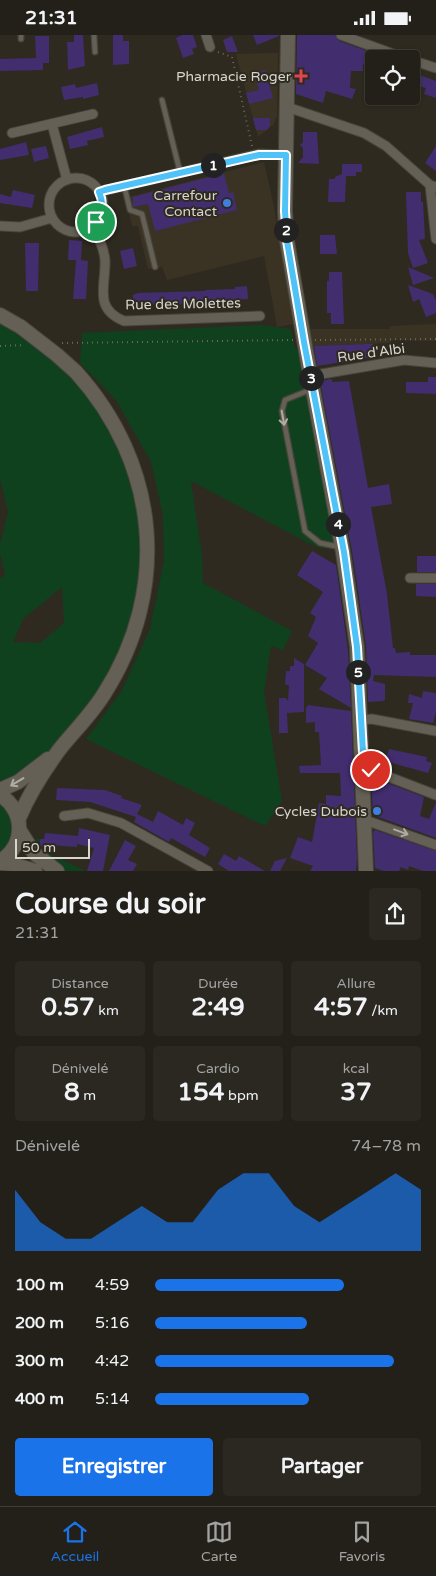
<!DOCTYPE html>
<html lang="fr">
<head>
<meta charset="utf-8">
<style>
  :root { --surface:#222018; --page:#2a2821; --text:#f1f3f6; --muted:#a2a3a2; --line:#3f3e37; --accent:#1a73e8 }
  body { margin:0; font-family:"Varela Round",sans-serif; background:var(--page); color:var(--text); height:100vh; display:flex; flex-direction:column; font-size:19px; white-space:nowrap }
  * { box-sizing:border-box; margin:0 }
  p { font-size:16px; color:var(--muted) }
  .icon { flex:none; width:28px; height:28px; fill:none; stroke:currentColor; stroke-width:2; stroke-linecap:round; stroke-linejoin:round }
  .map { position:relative; height:836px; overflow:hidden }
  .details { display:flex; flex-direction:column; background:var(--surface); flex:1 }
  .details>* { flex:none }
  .tools { position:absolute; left:365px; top:15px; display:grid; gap:10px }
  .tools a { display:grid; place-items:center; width:55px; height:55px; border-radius:5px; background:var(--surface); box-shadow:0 1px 4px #0004,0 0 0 1px var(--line); font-size:25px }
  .scale { position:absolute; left:15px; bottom:12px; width:75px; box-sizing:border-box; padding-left:5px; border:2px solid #d7d5ce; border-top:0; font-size:14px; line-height:18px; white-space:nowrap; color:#d7d5ce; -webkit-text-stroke:4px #2e2a20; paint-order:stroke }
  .pin { position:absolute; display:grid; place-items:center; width:42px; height:42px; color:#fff; margin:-21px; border:2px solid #fff; border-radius:50%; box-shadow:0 1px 5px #0007 }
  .km { position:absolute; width:25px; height:25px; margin:-12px; border-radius:50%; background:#222; color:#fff; font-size:14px; line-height:25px; text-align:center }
  .round { display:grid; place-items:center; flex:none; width:52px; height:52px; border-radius:5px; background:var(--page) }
  .summary { display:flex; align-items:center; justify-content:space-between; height:85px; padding:0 15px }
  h1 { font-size:28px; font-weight:700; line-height:38px }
  .metrics { display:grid; grid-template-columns:repeat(3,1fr); gap:8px; height:85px; padding:5px 15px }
  .metrics div { display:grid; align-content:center; border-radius:5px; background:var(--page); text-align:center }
  .metrics b { font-size:25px; font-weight:700 }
  .metrics small { font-size:14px; font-weight:400 }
  .metrics p { font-size:14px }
  .chart { height:140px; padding:10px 15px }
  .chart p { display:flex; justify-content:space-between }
  .chart svg { width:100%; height:90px; margin-top:5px; fill:var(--accent); opacity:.7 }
  .primary-button { display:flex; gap:10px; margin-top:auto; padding:10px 15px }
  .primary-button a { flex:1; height:58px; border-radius:5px; background:var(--accent); color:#fff; font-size:20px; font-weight:700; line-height:58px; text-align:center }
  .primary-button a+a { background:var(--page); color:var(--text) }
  ul { padding:0 15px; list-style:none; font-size:16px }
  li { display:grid; grid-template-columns:80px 60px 1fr; align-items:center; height:38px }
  li i { height:12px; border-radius:6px; background:var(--accent) }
  .status { display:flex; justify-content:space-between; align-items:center; height:35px; padding:0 25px; background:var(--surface); direction:ltr }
  .status svg { height:14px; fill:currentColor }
  .tabs { display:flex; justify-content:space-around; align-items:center; height:70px; border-top:1px solid var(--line); background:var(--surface); font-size:14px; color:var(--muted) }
  .tabs a { display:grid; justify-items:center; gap:2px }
  .tabs .current { color:var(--accent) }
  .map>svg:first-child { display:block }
</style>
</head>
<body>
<div class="status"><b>21:31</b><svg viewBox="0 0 49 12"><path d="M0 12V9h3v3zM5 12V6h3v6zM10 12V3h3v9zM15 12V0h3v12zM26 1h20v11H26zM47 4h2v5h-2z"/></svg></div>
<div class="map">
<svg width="436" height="836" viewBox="0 0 436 836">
  <rect width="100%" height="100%" fill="#2e2a20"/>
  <!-- built -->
  <path fill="#3a3323" d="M278,18L277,81L273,90L258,102L236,19Z
    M264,127L274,172L294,289L277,292L264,221L167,245L162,232L148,234L138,191H132L125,163Z
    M436,289V306L391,305V308L313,311L310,294H390V291Z"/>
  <!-- green -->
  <path fill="#0f411f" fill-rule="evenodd" d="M0,289C29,306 67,333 89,359C104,380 115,402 124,426C155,508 142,575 102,651C82,687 39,735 0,749V543L5,540L0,518V509L8,477L0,444ZM62,552L64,588L40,608L13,607L23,584Z
    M260,290L291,294L295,314L298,315L336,507H330L331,511L325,514L314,511L191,446L202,521L203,548L292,596L283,615L271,611L264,657L282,766L265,791L86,704L121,657L150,594L164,526L163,480L151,427L116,365L80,328L82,298Z
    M0,767C21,785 16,801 0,820Z
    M29,804H40L39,814L86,836H64L50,826Z"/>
  <!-- building -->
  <path fill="#422d6f" d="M74,0H83L85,31L68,35L67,7H74Z
    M113,0H123V6H129V29L113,30Z
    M182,0H193L197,12L192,14L194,19L183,23L176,3Z
    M253,0H279V1L257,10Z
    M297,0H335L339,6L370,17L367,29H363V36H351L350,53L356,54L352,64L326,56L323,68L296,59Z
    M35,1H49V28H43V35L0,36V24L36,23Z
    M232,1L238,17H227L223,5Z
    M265,35L273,63L249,69L246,58L259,55L254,37Z
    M411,37L436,46V63L424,59L426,53L411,49Z
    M97,48L99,60L83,64V62L64,65L61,52L75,49L76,53Z
    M253,83H270V91L267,95H256Z
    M102,92L104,102L87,106L88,110L70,114L67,102Z
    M303,97H317L319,129L298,128L303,122V113L300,110L303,107Z
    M26,107L29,120L0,125V114Z
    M46,111L49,123L34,127L31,114Z
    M436,111V136L425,128Z
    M342,129H362V137H356V141H346L345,167H328L329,144H335V142L342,139Z
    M224,138L229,158L233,157L237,175L155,196L148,169L133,172V162Z
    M13,155L35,160L32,173L0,168V159L11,162Z
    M406,157H421V167H423L425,204L419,205L428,228L413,233L408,218Z
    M320,200H335L337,219H320Z
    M69,205L82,206L81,225L88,226L86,264H73L76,225H68Z
    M25,208H39L38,256H26Z
    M133,213L137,231L124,234L120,216Z
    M408,232L434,243L413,250Z
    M329,237H342L344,289H331V278H327V246H329Z
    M408,250L433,259L436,266V278L426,282L419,264L413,267Z
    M247,251L248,264L196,267V269L133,270V260L138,258L205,256V255L235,254V252Z
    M365,309H373L374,322L317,331L314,311Z
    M428,342H436V359L406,358V347H428Z
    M332,344V347L349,346L368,453L389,449L392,469L371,472L387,559L393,613H395L396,618L410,617V620H436V642L374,640L373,646L385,649V665L383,666L368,667L366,611L352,516L320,346Z
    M312,516L336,530L348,615L351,673L319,654L327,643L305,630L318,608L308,601L316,582L310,578L323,557L297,540Z
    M417,521H436V537H417Z
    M416,549H436V562L416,561Z
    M294,623L304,629V677L287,678L288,698H279V663H286L288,666L289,650H285L286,636H290V631H294Z
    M423,656L436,658V677L433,688L409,684L413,668H408L409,659L422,663Z
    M308,670L351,676L357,824L356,836H310L313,831L290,823L298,802L312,807L319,768L326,769V760L341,761L340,738H300L299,731L321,730L319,697H315V687L306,688V673Z
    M389,714L427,722L426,726L432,728L428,738L385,726Z
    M371,742L424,762L420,781L429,784L436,767V803L373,780Z
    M57,753L105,755L122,761L121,763L142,770L137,779L153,787L158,776L183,790L186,783L195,788L189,800L210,813L205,822L171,803L169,807L134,787L136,782L90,767L56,765Z
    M79,793L110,800L103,836H87L94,813L77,809V812L49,810L48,818L40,810V804H44L45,798L78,801Z
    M375,795L436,816V836H423L409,831L408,835L401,832L399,836H384L375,833L373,797Z
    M125,805L136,811L128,825L137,829L133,836H109Z
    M224,819L236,826L239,821L265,836H229L218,829Z
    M287,823L280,836H270L275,826Z"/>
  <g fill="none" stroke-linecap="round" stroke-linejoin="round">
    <defs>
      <path id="lane" d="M21,0V4
        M94,0L95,17
        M162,65L180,137
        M124,150L130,175L142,179L155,232
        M312,354L285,365L282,376L305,496L320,508L340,512"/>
      <path id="street" d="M206,0L210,12
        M341,0L407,24
        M411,25L436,33
        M287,72L364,98L386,111L430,150L436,152
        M52,89L67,145
        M12,98L93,79
        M49 170a27 27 0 1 1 54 0a27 27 0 1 1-54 0Z
        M430,150L436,204
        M99,157L259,119L286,120
        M0,191L20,192L52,183
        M92,192C98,201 104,214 105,225C106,251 93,273 124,286L260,281
        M310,341L404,325L436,328
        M410,543H436
        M361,685L372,684L436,696
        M364,735H371L436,760
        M64,781L88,778L121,788L208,836
        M365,785L436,810"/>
      <path id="secondary" d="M288,0L285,176L287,206L308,328L343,517L357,612L366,836
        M0,280L21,292
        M0,755L18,747L48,724
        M0,760C25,775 26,811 0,826
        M19,783C29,759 43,737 59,715C74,696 91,680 104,659C171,554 159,429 76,337
        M20,796L34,818L57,836
        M0,828L12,829L35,836"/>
    </defs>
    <!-- lane casing -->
    <use href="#lane" stroke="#48453c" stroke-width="7"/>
    <!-- street casing -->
    <use href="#street" stroke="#48453c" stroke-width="11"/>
    <!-- secondary casing -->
    <use href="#secondary" stroke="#48453c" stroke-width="16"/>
    <!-- path -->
    <path stroke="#6a675e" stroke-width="2" stroke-dasharray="1 4" stroke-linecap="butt" d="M218,17L232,22L252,111
      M315,305L436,304
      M62,308L293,305
      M0,311L25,310"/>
    <!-- lane -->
    <use href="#lane" stroke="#656055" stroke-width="4.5"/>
    <!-- street -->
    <use href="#street" stroke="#656055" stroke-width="9"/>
    <!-- secondary -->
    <use href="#secondary" stroke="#656055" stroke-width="14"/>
    <defs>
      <path id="secondary-bridge" d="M21,292L57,320L76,337"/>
    </defs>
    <!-- secondary-bridge casing -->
    <use href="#secondary-bridge" stroke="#48453c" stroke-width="16" stroke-linecap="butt"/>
    <!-- secondary-bridge -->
    <use href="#secondary-bridge" stroke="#656055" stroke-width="14"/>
  </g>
  <!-- one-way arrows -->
  <defs><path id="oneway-shaft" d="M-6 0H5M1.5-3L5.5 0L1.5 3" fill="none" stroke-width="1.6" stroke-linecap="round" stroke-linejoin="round" transform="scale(1.25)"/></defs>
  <g stroke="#afaca4">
    <use href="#oneway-shaft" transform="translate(283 383) rotate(80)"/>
    <use href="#oneway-shaft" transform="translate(17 747) rotate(149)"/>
    <use href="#oneway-shaft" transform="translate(401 797) rotate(20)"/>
  </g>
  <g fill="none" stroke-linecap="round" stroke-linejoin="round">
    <defs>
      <path id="route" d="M96,187C103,177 104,168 99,157L105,155L259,120H286L285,176L287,206L304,307L344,517L357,612L364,735H371"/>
    </defs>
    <!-- route casing -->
    <use href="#route" stroke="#fff" stroke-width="10"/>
    <!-- route -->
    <use href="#route" stroke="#4fc3f7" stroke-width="6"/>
  </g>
  <!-- markers -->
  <path fill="#e0444e" stroke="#2e2a20" stroke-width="2" d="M298.5 33.5h5v5h5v5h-5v5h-5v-5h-5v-5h5z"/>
  <g fill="#3f7fe0" stroke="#2e2a20" stroke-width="2">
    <circle cx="227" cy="168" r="5"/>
    <circle cx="377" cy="776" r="5"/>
  </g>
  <g text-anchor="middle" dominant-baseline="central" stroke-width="4" stroke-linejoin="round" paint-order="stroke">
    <!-- poi labels -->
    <g font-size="14" fill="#d7d5ce" stroke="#2e2a20" text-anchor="end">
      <text x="291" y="41">Pharmacie Roger</text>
      <text x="217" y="160">Carrefour<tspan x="217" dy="16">Contact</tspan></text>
      <text x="367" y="776">Cycles Dubois</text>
    </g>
    <!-- street labels -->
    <g font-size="14" fill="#d7d5ce" stroke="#2e2a20">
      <text transform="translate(183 269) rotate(-1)">Rue des Molettes</text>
      <text transform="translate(371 318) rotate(-8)">Rue d'Albi</text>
    </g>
  </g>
</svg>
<div class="tools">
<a><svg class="icon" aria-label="locate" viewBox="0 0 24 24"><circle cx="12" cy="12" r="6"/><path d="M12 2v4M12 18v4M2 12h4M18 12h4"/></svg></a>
</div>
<div class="scale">50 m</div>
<div class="pin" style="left:96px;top:187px;background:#1e9e55"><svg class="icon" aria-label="arrive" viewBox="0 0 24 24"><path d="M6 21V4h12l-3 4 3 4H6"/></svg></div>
<div class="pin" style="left:371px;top:735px;background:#d93025"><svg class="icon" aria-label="check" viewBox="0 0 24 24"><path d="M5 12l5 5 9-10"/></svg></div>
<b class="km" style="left:213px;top:130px">1</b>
<b class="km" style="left:286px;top:195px">2</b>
<b class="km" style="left:311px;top:343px">3</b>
<b class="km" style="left:338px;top:489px">4</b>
<b class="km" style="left:358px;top:637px">5</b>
</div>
<section class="details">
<div class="summary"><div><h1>Course du soir</h1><p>21:31</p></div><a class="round"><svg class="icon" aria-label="share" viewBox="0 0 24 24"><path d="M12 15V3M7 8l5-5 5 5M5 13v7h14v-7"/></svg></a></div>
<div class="metrics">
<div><p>Distance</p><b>0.57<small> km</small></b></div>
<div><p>Durée</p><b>2:49</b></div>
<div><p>Allure</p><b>4:57<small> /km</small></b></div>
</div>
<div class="metrics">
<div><p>Dénivelé</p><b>8<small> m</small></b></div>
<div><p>Cardio</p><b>154<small> bpm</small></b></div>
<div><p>kcal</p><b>37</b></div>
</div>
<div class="chart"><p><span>Dénivelé</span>74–78 m</p>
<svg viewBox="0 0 160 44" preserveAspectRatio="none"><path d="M0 44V14L10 30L20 38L30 38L40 30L50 22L60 30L70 30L80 14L90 6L100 6L110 22L120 30L130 22L140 14L150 6L160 14V44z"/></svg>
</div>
<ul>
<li><b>100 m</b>4:59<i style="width:71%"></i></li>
<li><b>200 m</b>5:16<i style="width:57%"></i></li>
<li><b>300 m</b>4:42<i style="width:90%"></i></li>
<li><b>400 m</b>5:14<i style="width:58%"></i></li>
</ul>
<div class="primary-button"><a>Enregistrer</a><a>Partager</a></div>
</section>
<nav class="tabs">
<a class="current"><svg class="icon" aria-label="home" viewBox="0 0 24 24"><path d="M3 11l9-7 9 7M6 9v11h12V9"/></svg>Accueil</a>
<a><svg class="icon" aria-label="map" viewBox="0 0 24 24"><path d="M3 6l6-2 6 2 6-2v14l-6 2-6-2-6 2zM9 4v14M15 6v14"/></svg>Carte</a>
<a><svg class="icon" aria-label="saved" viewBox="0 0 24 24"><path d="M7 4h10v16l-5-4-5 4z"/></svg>Favoris</a>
</nav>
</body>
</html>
